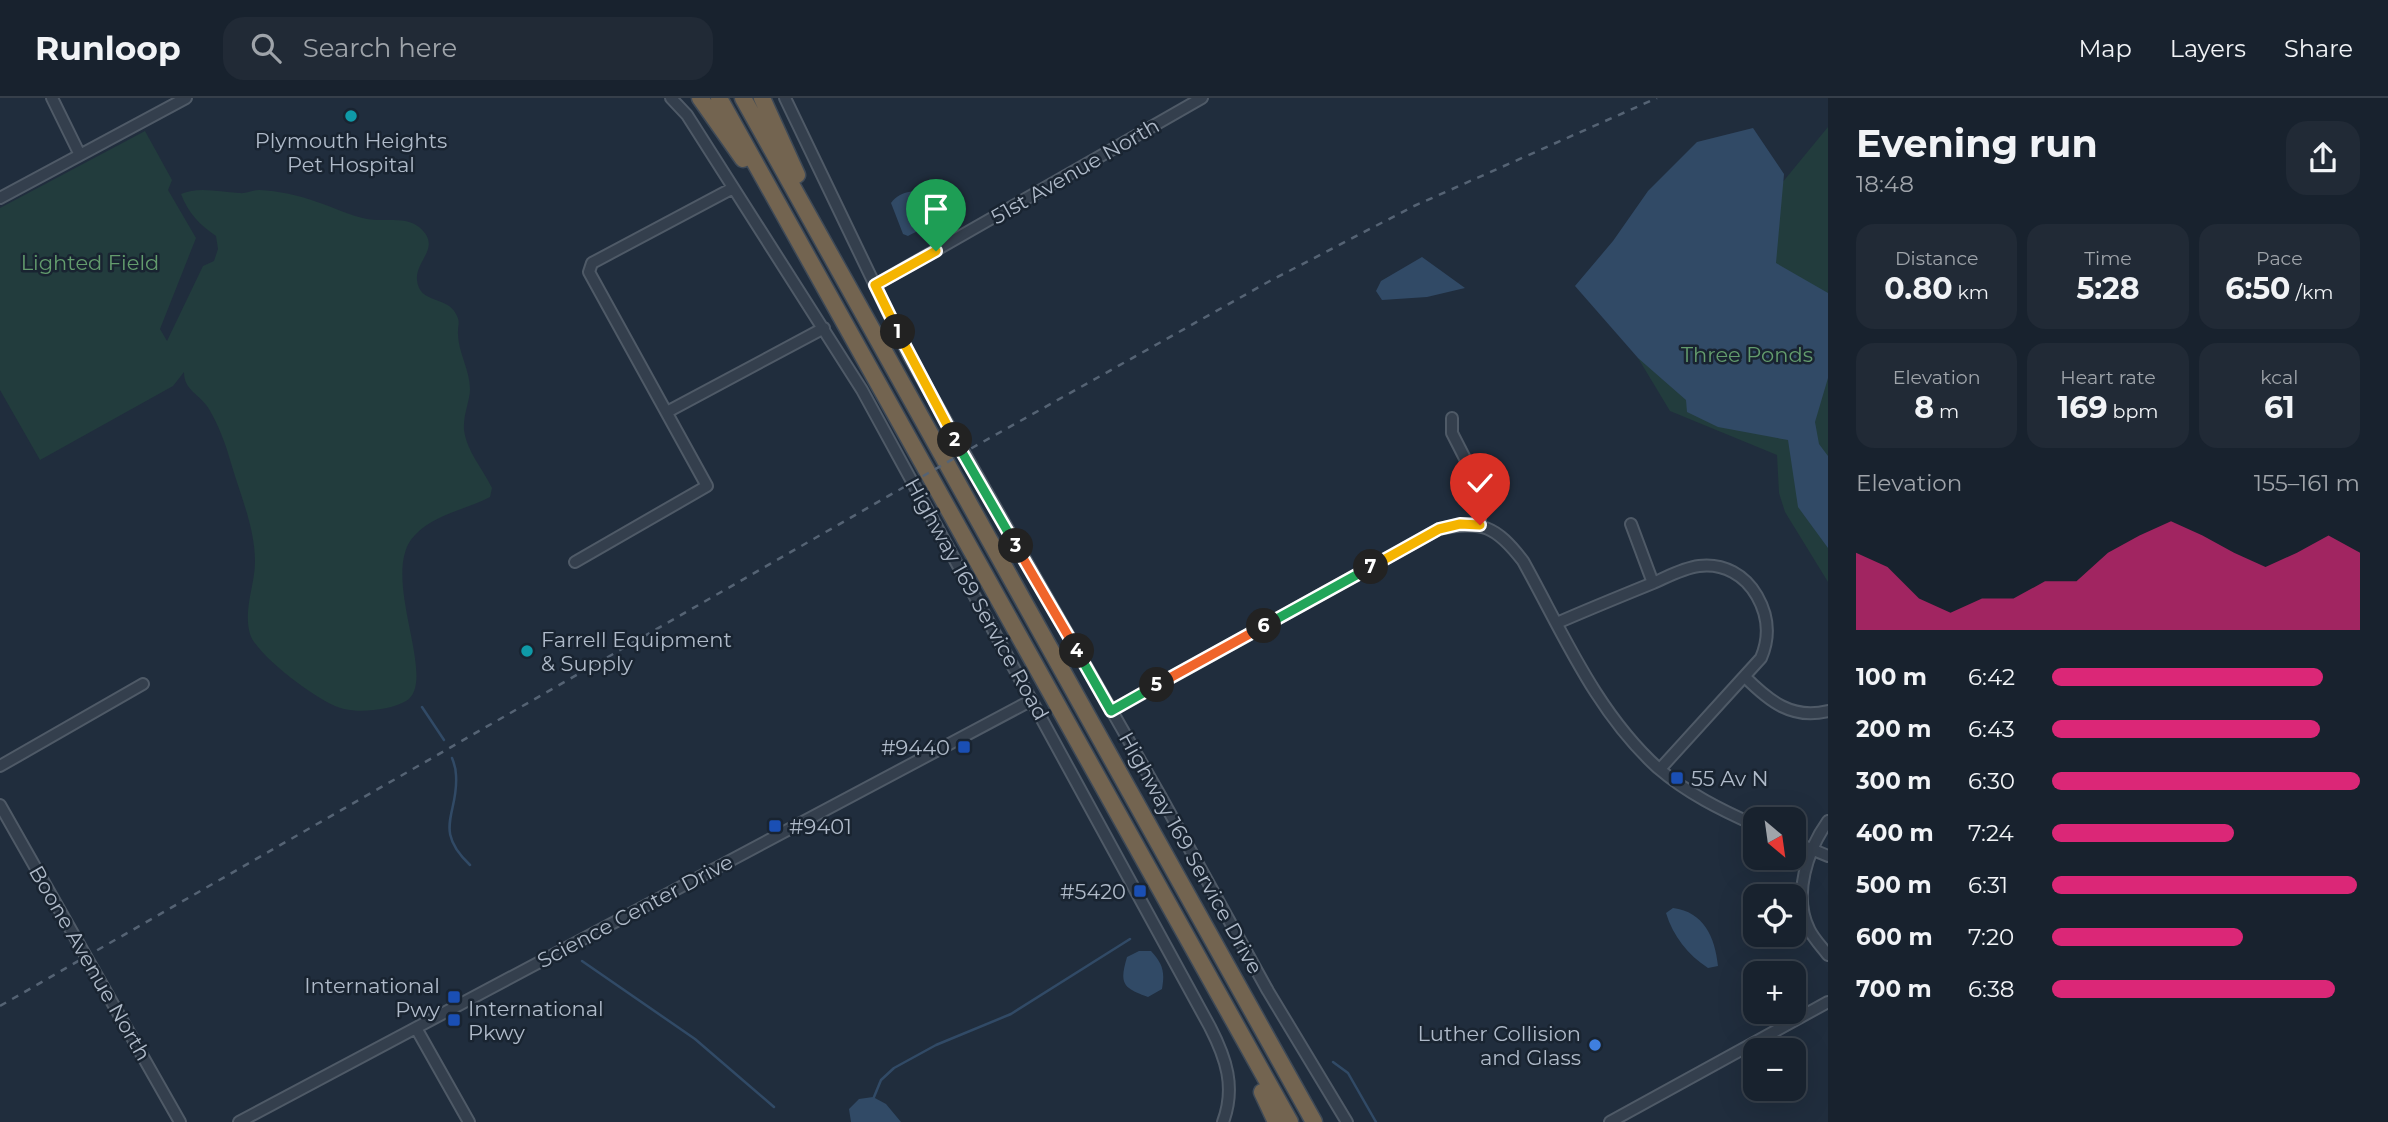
<!DOCTYPE html>
<html lang="en">
<head>
<meta charset="utf-8">
<style>
  :root { --surface:#18222e; --page:#212a36; --text:#f1f3f6; --muted:#9fa4aa; --line:#363f4a; --accent:#db2777 }
  body { margin:0; font-family:Montserrat,sans-serif; background:var(--page); color:var(--text); height:100vh; display:flex; flex-direction:column; font-size:26px; white-space:nowrap }
  * { box-sizing:border-box; margin:0 }
  p { font-size:23px; color:var(--muted) }
  .icon { flex:none; width:38px; height:38px; fill:none; stroke:currentColor; stroke-width:2; stroke-linecap:round; stroke-linejoin:round }
  .map { position:relative; flex:1; overflow:hidden }
  .side { display:flex; flex-direction:column; background:var(--surface); width:560px }
  .side>* { flex:none }
  .needle { width:46px; rotate:151deg }
  .buttons { position:absolute; left:1743px; top:709px; display:grid; gap:14px }
  .buttons a { display:grid; place-items:center; width:63px; height:63px; border-radius:14px; background:var(--surface); box-shadow:0 7px 28px #0002,0 0 0 2px var(--line); font-size:35px }
  .pin { position:absolute; display:grid; place-items:center; width:60px; height:60px; color:#fff; margin:-72px -30px; border-radius:50% 50% 50% 0; rotate:-45deg; box-shadow:0 0 7px #0007 }
  .pin .icon { rotate:45deg }
  .km { position:absolute; width:35px; height:35px; margin:-18px; border-radius:50%; background:#222; color:#fff; font-size:19px; line-height:35px; text-align:center }
  .round { display:grid; place-items:center; flex:none; width:74px; height:74px; border-radius:21px; background:var(--page) }
  .overview { display:flex; align-items:center; justify-content:space-between; height:119px; padding:0 28px }
  h1 { font-size:38px; font-weight:700; line-height:52px }
  .metrics { display:grid; grid-template-columns:repeat(3,1fr); gap:10px; height:119px; padding:7px 28px }
  .metrics div { display:grid; align-content:center; border-radius:18px; background:var(--page); text-align:center }
  .metrics b { font-size:30px; font-weight:700 }
  .metrics small { font-size:19px; font-weight:400 }
  .metrics p { font-size:19px }
  .chart { height:196px; padding:14px 28px }
  .chart p { display:flex; justify-content:space-between }
  .chart svg { width:100%; height:126px; margin-top:7px; fill:var(--accent); opacity:.7 }
  ul { padding:0 28px; list-style:none; font-size:23px }
  li { display:grid; grid-template-columns:112px 84px 1fr; align-items:center; height:52px }
  li i { height:18px; border-radius:9px; background:var(--accent) }
  header { display:flex; align-items:center; gap:42px; box-sizing:border-box; height:98px; padding:0 35px; background:var(--surface); border-bottom:2px solid var(--line) }
  header strong { font-size:33px }
  nav { display:flex; gap:38px; margin-inline-start:auto; font-size:24px }
  .search { width:490px; height:63px; background:var(--page); display:flex; align-items:center; gap:18px; box-sizing:border-box; padding:0 24px; border-radius:21px; color:var(--muted); font-size:26px }
  main { display:flex; flex:1; min-height:0 }
  .map>svg:first-child { display:block }
</style>
</head>
<body>
<header>
<strong>Runloop</strong>
<div class="search"><svg class="icon" aria-label="search" viewBox="0 0 24 24"><circle cx="10" cy="10" r="6"/><path d="M15 15l6 6"/></svg>Search here</div>
<nav><a>Map</a><a>Layers</a><a>Share</a></nav>
</header>
<main>
<div class="map">
<svg width="1828" height="1024" viewBox="0 0 1828 1024">
  <rect width="100%" height="100%" fill="#202d3d"/>
  <!-- green -->
  <path fill="#223c3d" d="M1828,29V484L1785,414L1779,395L1777,357L1670,313L1638,260Z
    M145,33L172,82L168,92L196,140L160,231L167,243L203,168L214,163L218,151L216,138C200,127 188,115 181,96C198,88 220,94 239,95C246,96 252,92 259,92C279,93 298,97 317,104C333,109 350,118 367,121C383,124 406,118 419,129C443,149 415,162 417,182C419,207 449,197 457,218C460,224 458,227 458,233C457,253 470,271 470,291C470,303 463,316 464,332C467,354 483,371 492,390L490,399C465,412 435,416 415,437C377,475 440,583 406,603C390,612 362,615 344,611C322,607 256,557 250,536C243,511 255,488 255,463C255,430 240,396 231,365C226,347 219,328 209,311C200,296 184,293 184,274L173,288L40,362L0,292V110Z"/>
  <!-- water -->
  <path fill="#314a66" d="M1753,30L1784,76L1776,165L1828,195V280L1815,324L1819,346L1828,358V450L1798,409L1788,342L1718,329L1687,314L1686,302L1638,260L1575,188L1613,143L1648,93L1697,44Z
    M933,92C956,109 924,131 908,138L903,136L891,105C901,91 918,93 933,92Z
    M1422,159L1465,190L1427,199L1382,202L1376,193L1381,183Z
    M1673,810C1704,814 1715,839 1718,868L1708,870C1688,857 1673,838 1666,815Z
    M1139,853H1151C1163,866 1165,874 1162,891L1148,899C1123,890 1119,886 1127,859Z
    M873,999L886,1006L901,1024H851L849,1011L859,1001Z"/>
  <g fill="none" stroke-linecap="round" stroke-linejoin="round">
    <!-- stream -->
    <path stroke="#314a66" stroke-width="2.5" d="M422,609L444,642
      M452,660C454,665 456,671 456,677C459,716 432,731 470,767
      M582,863L695,941L774,1009
      M1333,964L1348,975L1376,1024
      M874,999L881,982L894,970L936,947L1011,916L1130,841"/>
    <defs>
      <path id="minor" d="M52,0L80,57
        M671,0L687,17L862,292L1210,929C1226,960 1236,989 1223,1024
        M785,0L909,258L1161,699L1268,893L1347,1024
        M0,100L186,0
        M875,187L1202,0
        M667,314L824,230
        M1452,320V335L1480,390V427
        M1631,426L1653,485
        M575,464L707,388L589,174L592,165L733,90
        M1557,525C1589,511 1621,498 1653,485C1667,479 1683,470 1699,468C1724,465 1745,477 1757,498C1769,519 1770,539 1761,560L1660,671
        M1745,579C1769,603 1792,622 1828,613
        M1111,613L1439,431C1482,422 1496,428 1523,463C1563,535 1596,614 1658,670C1687,695 1721,712 1755,727
        M0,668L143,586
        M0,707L180,1024
        M1828,723C1808,751 1792,797 1809,831C1813,840 1822,849 1828,857
        M1794,744L1828,758
        M416,930L469,1024
        M239,1024L1032,602
        M1610,1024L1828,904"/>
      <path id="highway" d="M700,0L743,61
        M719,0L1290,1024
        M743,0L1314,1024
        M762,0L797,77
        M1262,994L1276,1024"/>
    </defs>
    <!-- minor casing -->
    <use href="#minor" stroke="#4f5a67" stroke-width="14"/>
    <!-- highway casing -->
    <use href="#highway" stroke="#3f4a57" stroke-width="19"/>
    <!-- minor -->
    <use href="#minor" stroke="#343f4d" stroke-width="10"/>
    <!-- highway -->
    <use href="#highway" stroke="#736450" stroke-width="16"/>
    <!-- rail -->
    <path stroke="#556374" stroke-width="2.5" stroke-dasharray="7 7" stroke-linecap="butt" d="M0,908L972,350L1268,184L1414,108L1657,0"/>
  </g>
  <g fill="none" stroke-linecap="round" stroke-linejoin="round">
    <defs>
      <path id="split-1" d="M898,234L875,187L936,153"/>
      <path id="split-2" d="M898,234L955,342"/>
      <path id="split-3" d="M955,342L1016,448"/>
      <path id="split-4" d="M1016,448L1077,553"/>
      <path id="split-5" d="M1077,553L1111,613L1157,587"/>
      <path id="split-6" d="M1157,587L1264,528"/>
      <path id="split-7" d="M1264,528L1371,469"/>
      <path id="split-8" d="M1371,469L1439,431L1460,426L1480,427"/>
    </defs>
    <!-- split-1 casing -->
    <use href="#split-1" stroke="#fff" stroke-width="14"/>
    <!-- split-2 casing -->
    <use href="#split-2" stroke="#fff" stroke-width="14"/>
    <!-- split-3 casing -->
    <use href="#split-3" stroke="#fff" stroke-width="14"/>
    <!-- split-4 casing -->
    <use href="#split-4" stroke="#fff" stroke-width="14"/>
    <!-- split-5 casing -->
    <use href="#split-5" stroke="#fff" stroke-width="14"/>
    <!-- split-6 casing -->
    <use href="#split-6" stroke="#fff" stroke-width="14"/>
    <!-- split-7 casing -->
    <use href="#split-7" stroke="#fff" stroke-width="14"/>
    <!-- split-8 casing -->
    <use href="#split-8" stroke="#fff" stroke-width="14"/>
    <!-- split-1 -->
    <use href="#split-1" stroke="#f5b400" stroke-width="9"/>
    <!-- split-2 -->
    <use href="#split-2" stroke="#f5b400" stroke-width="9"/>
    <!-- split-3 -->
    <use href="#split-3" stroke="#22a559" stroke-width="9"/>
    <!-- split-4 -->
    <use href="#split-4" stroke="#f0652b" stroke-width="9"/>
    <!-- split-5 -->
    <use href="#split-5" stroke="#22a559" stroke-width="9"/>
    <!-- split-6 -->
    <use href="#split-6" stroke="#f0652b" stroke-width="9"/>
    <!-- split-7 -->
    <use href="#split-7" stroke="#22a559" stroke-width="9"/>
    <!-- split-8 -->
    <use href="#split-8" stroke="#f5b400" stroke-width="9"/>
  </g>
  <!-- markers -->
  <g fill="#0f9aa8" stroke="#192431" stroke-width="2.5">
    <circle cx="351" cy="18" r="7"/>
    <circle cx="527" cy="553" r="7"/>
  </g>
  <g fill="#1a4fb4" stroke="#192431" stroke-width="2.5">
    <rect x="957" y="642" width="14" height="14" rx="3.5"/>
    <rect x="1670" y="673" width="14" height="14" rx="3.5"/>
    <rect x="768" y="721" width="14" height="14" rx="3.5"/>
    <rect x="1133" y="786" width="14" height="14" rx="3.5"/>
    <rect x="447" y="892" width="14" height="14" rx="3.5"/>
    <rect x="447" y="915" width="14" height="14" rx="3.5"/>
  </g>
  <circle fill="#3f7fe0" stroke="#192431" stroke-width="2.5" cx="1595" cy="947" r="7"/>
  <g text-anchor="middle" dominant-baseline="central" stroke-width="5" stroke-linejoin="round" paint-order="stroke">
    <!-- poi labels -->
    <g font-size="21" fill="#afbac9" stroke="#192431" text-anchor="start">
      <text x="351" y="42" text-anchor="middle">Plymouth Heights<tspan x="351" dy="24">Pet Hospital</tspan></text>
      <text x="541" y="541">Farrell Equipment<tspan x="541" dy="24">&amp; Supply</tspan></text>
      <text x="950" y="649" text-anchor="end">#9440</text>
      <text x="1691" y="680">55 Av N</text>
      <text x="789" y="728">#9401</text>
      <text x="1126" y="793" text-anchor="end">#5420</text>
      <text x="440" y="887" text-anchor="end">International<tspan x="440" dy="24">Pwy</tspan></text>
      <text x="468" y="910">International<tspan x="468" dy="24">Pkwy</tspan></text>
      <text x="1581" y="935" text-anchor="end">Luther Collision<tspan x="1581" dy="24">and Glass</tspan></text>
    </g>
    <!-- street labels -->
    <g font-size="21" fill="#afbac9" stroke="#192431">
      <text transform="translate(1075 73) rotate(-30)">51st Avenue North</text>
      <text transform="translate(977 501) rotate(61)">Highway 169 Service Road</text>
      <text transform="translate(1191 755) rotate(61)">Highway 169 Service Drive</text>
      <text transform="translate(635 813) rotate(-28)">Science Center Drive</text>
      <text transform="translate(90 865) rotate(60)">Boone Avenue North</text>
    </g>
    <!-- park labels -->
    <g font-size="21" fill="#639c6d" stroke="#192431">
      <text x="90" y="164">Lighted Field</text>
      <text x="1747" y="256">Three Ponds</text>
    </g>
  </g>
</svg>
<div class="buttons">
<a><svg class="needle" viewBox="-14 -14 28 28"><path d="M0-13l5 13h-10z" fill="#e53935"/><path d="M0 13l5-13h-10z" fill="#9fa4aa"/></svg></a>
<a><svg class="icon" aria-label="locate" viewBox="0 0 24 24"><circle cx="12" cy="12" r="6"/><path d="M12 2v4M12 18v4M2 12h4M18 12h4"/></svg></a>
<a>+</a>
<a>−</a>
</div>
<div class="pin" style="left:936px;top:153px;background:#1e9e55"><svg class="icon" aria-label="arrive" viewBox="0 0 24 24"><path d="M6 21V4h12l-3 4 3 4H6"/></svg></div>
<div class="pin" style="left:1480px;top:427px;background:#d93025"><svg class="icon" aria-label="check" viewBox="0 0 24 24"><path d="M5 12l5 5 9-10"/></svg></div>
<b class="km" style="left:898px;top:234px">1</b>
<b class="km" style="left:955px;top:342px">2</b>
<b class="km" style="left:1016px;top:448px">3</b>
<b class="km" style="left:1077px;top:553px">4</b>
<b class="km" style="left:1157px;top:587px">5</b>
<b class="km" style="left:1264px;top:528px">6</b>
<b class="km" style="left:1371px;top:469px">7</b>
</div>
<section class="side">
<div class="overview"><div><h1>Evening run</h1><p>18:48</p></div><a class="round"><svg class="icon" aria-label="share" viewBox="0 0 24 24"><path d="M12 15V3M7 8l5-5 5 5M5 13v7h14v-7"/></svg></a></div>
<div class="metrics">
<div><p>Distance</p><b>0.80<small> km</small></b></div>
<div><p>Time</p><b>5:28</b></div>
<div><p>Pace</p><b>6:50<small> /km</small></b></div>
</div>
<div class="metrics">
<div><p>Elevation</p><b>8<small> m</small></b></div>
<div><p>Heart rate</p><b>169<small> bpm</small></b></div>
<div><p>kcal</p><b>61</b></div>
</div>
<div class="chart"><p><span>Elevation</span>155–161 m</p>
<svg viewBox="0 0 160 44" preserveAspectRatio="none"><path d="M0 44V17L10 22L20 33L30 38L40 33L50 33L60 27L70 27L80 17L90 11L100 6L110 11L120 17L130 22L140 17L150 11L160 17V44z"/></svg>
</div>
<ul>
<li><b>100 m</b>6:42<i style="width:88%"></i></li>
<li><b>200 m</b>6:43<i style="width:87%"></i></li>
<li><b>300 m</b>6:30<i style="width:100%"></i></li>
<li><b>400 m</b>7:24<i style="width:59%"></i></li>
<li><b>500 m</b>6:31<i style="width:99%"></i></li>
<li><b>600 m</b>7:20<i style="width:62%"></i></li>
<li><b>700 m</b>6:38<i style="width:92%"></i></li>
</ul>
</section>
</main>
</body>
</html>
